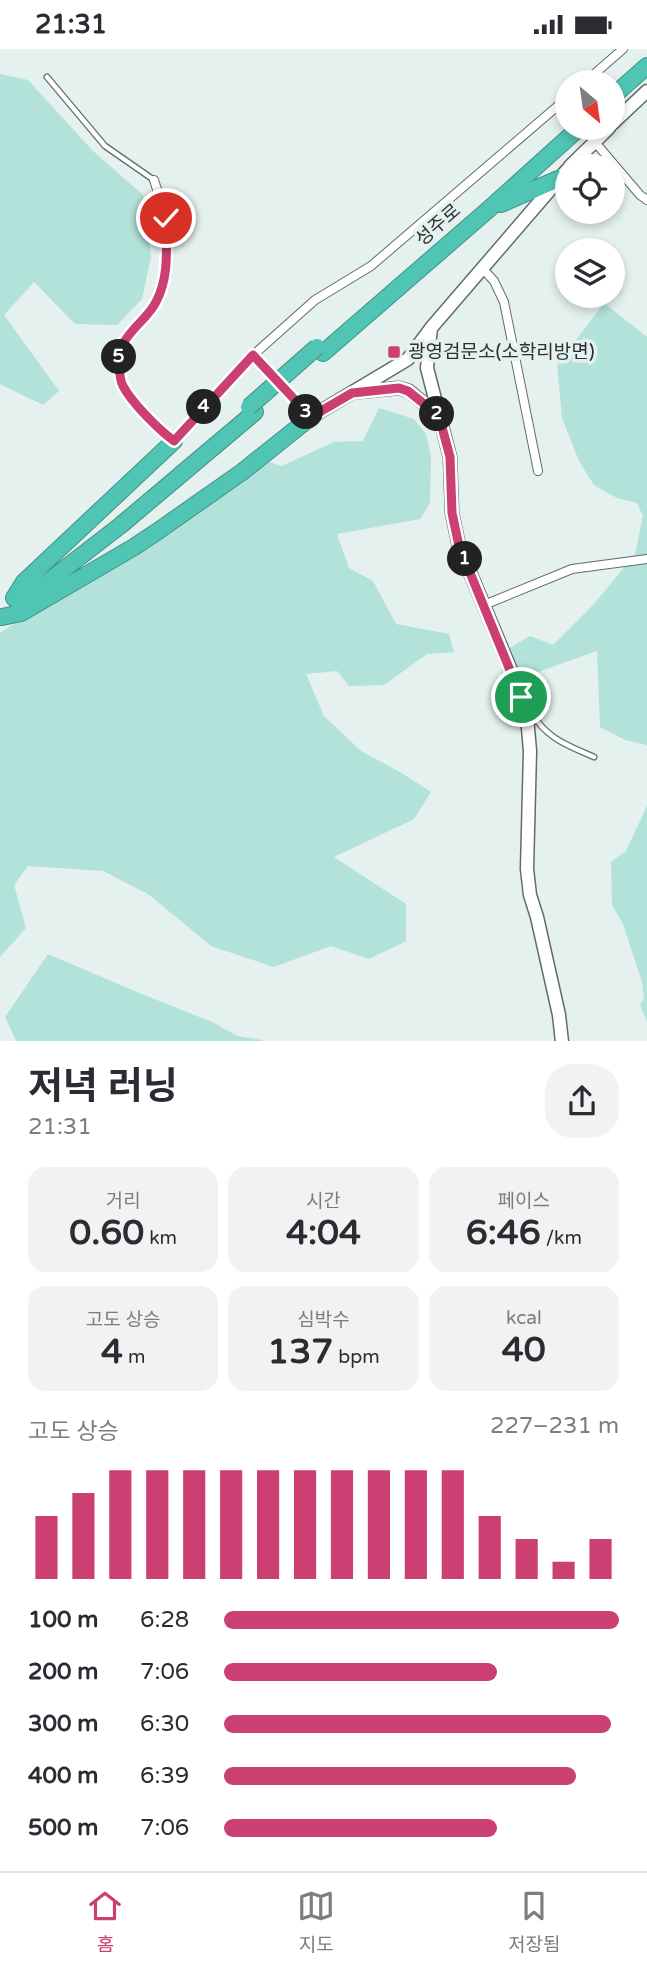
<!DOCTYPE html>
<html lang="ko">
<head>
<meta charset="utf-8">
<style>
  :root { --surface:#fff; --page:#f2f2f3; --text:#2b2b33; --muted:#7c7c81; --line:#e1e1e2; --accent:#cb3f72 }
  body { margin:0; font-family:"Varela Round","Noto Sans KR",sans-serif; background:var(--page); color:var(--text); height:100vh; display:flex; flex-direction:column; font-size:26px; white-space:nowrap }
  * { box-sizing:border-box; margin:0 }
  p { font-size:23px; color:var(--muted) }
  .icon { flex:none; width:38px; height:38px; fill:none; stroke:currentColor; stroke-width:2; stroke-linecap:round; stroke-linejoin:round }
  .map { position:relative; height:992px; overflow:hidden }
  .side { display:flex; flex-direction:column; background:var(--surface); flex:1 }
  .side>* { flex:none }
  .needle { width:46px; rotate:151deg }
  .tools { position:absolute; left:555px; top:21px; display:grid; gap:14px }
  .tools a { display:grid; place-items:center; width:70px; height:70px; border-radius:50%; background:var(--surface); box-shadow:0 4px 10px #0003; font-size:35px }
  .pin { position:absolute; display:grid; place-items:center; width:60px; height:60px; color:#fff; margin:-30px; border:4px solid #fff; border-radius:50%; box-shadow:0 2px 7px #0007 }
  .km { position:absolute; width:35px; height:35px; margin:-18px; border-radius:50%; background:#222; color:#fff; font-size:19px; line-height:35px; text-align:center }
  .round { display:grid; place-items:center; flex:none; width:74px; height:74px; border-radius:28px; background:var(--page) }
  .headline { display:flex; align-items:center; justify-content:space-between; height:119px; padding:0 28px }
  h1 { font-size:38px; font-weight:700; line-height:52px }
  .metrics { display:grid; grid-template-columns:repeat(3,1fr); gap:10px; height:119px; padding:7px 28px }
  .metrics div { display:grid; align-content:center; border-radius:18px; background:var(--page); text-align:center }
  .metrics b { font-size:35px; font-weight:700 }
  .metrics small { font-size:19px; font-weight:400 }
  .metrics p { font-size:19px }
  .chart { height:196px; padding:14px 28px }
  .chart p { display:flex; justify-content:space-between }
  .chart svg { width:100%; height:126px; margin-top:7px; stroke:var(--accent); stroke-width:6 }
  ul { padding:0 28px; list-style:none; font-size:23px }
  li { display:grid; grid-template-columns:112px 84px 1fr; align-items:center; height:52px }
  li i { height:18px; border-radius:9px; background:var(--accent) }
  .status { display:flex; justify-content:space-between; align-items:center; height:49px; padding:0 35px; background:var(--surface); direction:ltr }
  .status svg { height:19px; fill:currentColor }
  .tabs { display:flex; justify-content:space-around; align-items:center; height:98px; border-top:2px solid var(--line); background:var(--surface); font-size:19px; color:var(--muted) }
  .tabs a { display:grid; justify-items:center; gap:4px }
  .tabs .selected { color:var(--accent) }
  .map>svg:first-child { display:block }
</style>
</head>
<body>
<div class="status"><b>21:31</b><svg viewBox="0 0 49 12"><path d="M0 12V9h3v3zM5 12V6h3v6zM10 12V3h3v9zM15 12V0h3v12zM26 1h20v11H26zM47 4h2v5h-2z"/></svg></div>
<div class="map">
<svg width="647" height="993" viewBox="0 0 647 993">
  <rect width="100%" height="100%" fill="#e4f1ee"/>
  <!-- green -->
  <path fill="#b2e2d9" d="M0,25L28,31L93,102L143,146L151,208L142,250L117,276L75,275L34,233L4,266L59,342L43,356L0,335Z
    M604,254L647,288V696L625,691L600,678L597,602L538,623L539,661L508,600L530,587L553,596L594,555L635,505L643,467L637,454L617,449L594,436L579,412L562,369L557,316Z
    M379,359L414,370L426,385L431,407L430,454L420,470L337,485L349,519L373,532L396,575L449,585L454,603L427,605L384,636L349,637L337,622L306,625L324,667L361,702L400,723L431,743L414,770L334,808L406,855V892L369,910L331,897L274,918L211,897L148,845L103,822L28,817L14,836L26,879L0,908V584L158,478L231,420L262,411L282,417L334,393L363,392Z
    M647,757V972L640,956L644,950L642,933L623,875L612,856L611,813L626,802Z
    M48,905L137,943L212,973L237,987L262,991L263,992H16L5,968Z"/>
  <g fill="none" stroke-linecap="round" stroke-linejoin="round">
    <defs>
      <path id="lane" d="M47,28L105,97L154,131
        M531,663C547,690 567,696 594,708"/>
      <path id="street" d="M585,33L623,0
        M594,92L640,146L647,151
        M154,131L166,169L167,223L157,252L147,267L124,293L119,306L121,335L149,369L174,392L242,316L315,251L371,217L567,49
        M482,219L494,232L504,253L538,422
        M253,306L311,368
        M484,556L572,520L647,510"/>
      <path id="secondary" d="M612,75L647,42
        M570,117L609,79
        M431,279L427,319L450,408L452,464L459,497L515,631L527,668L530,702L527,820L530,846L537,868L559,966L562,993
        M358,343L399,339L409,342L439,367
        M311,368L408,310L431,279L567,121"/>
      <path id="highway" d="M612,48L647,17
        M501,155L558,130
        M323,304L489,160L579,79
        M14,549L24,533L174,392
        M19,555L121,476L255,363
        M2,568L21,564L134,498L158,482L242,423L311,368"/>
    </defs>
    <!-- lane casing -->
    <use href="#lane" stroke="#616d6b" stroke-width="7"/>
    <!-- street casing -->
    <use href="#street" stroke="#616d6b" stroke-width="10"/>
    <!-- secondary casing -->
    <use href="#secondary" stroke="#616d6b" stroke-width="15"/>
    <!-- highway casing -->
    <use href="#highway" stroke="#439186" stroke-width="18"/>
    <!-- lane -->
    <use href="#lane" stroke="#fff" stroke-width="4.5"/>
    <!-- street -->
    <use href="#street" stroke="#fff" stroke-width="8"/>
    <!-- secondary -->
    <use href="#secondary" stroke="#fff" stroke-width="12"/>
    <!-- highway -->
    <use href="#highway" stroke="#50c5b4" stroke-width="16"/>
    <defs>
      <path id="highway-bridge" d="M249,358L317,298"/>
    </defs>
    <!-- highway-bridge casing -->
    <use href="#highway-bridge" stroke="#439186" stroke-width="18" stroke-linecap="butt"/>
    <!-- highway-bridge -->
    <use href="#highway-bridge" stroke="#50c5b4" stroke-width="16"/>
  </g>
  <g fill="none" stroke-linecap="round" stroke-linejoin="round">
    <defs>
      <path id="route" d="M166,169C166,198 170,226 156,253C148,269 131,279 123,295C119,304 118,328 123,337C132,354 158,380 174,392L253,306L311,368L352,344L399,339L408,342L439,367L450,408L452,464L459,497L521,648"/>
    </defs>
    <!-- route casing -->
    <use href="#route" stroke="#fff" stroke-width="14"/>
    <!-- route -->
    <use href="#route" stroke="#cb3f72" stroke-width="9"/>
  </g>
  <!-- markers -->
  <rect fill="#cb3f72" stroke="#e4f1ee" stroke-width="2.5" x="387" y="296" width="14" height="14" rx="3.5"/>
  <g text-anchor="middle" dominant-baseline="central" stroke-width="7" stroke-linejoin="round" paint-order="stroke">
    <!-- street labels -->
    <g font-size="19" fill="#2c3130" stroke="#e4f1ee">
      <text transform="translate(438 176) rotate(-41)">성주로</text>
    </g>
    <!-- poi labels -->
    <g font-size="19" fill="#2c3130" stroke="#e4f1ee" text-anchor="start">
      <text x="408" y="303">광영검문소(소학리방면)</text>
    </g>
  </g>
</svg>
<div class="tools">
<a><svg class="needle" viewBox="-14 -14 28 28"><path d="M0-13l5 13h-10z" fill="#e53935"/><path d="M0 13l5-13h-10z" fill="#7c7c81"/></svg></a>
<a><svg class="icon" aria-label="locate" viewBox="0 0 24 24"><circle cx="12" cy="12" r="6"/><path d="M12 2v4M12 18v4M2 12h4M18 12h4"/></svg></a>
<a><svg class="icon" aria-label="layers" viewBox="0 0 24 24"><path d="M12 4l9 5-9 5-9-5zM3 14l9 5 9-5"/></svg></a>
</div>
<div class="pin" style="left:521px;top:648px;background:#1e9e55"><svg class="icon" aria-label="arrive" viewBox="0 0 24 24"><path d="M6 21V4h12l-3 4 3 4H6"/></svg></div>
<div class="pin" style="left:166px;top:169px;background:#d93025"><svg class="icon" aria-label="check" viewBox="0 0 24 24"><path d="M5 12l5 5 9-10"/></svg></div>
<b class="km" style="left:465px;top:510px">1</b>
<b class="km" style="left:437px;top:365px">2</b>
<b class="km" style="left:306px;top:363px">3</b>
<b class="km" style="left:204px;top:358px">4</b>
<b class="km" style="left:119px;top:308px">5</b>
</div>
<section class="side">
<div class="headline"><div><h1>저녁 러닝</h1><p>21:31</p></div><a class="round"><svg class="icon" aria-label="share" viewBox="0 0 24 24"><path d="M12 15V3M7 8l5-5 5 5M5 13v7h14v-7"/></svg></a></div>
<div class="metrics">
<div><p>거리</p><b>0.60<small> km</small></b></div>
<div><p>시간</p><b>4:04</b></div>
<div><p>페이스</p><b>6:46<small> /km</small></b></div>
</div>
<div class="metrics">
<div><p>고도 상승</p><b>4<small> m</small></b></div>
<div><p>심박수</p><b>137<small> bpm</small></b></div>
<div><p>kcal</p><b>40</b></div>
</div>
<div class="chart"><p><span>고도 상승</span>227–231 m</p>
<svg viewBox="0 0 160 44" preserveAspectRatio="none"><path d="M5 44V22M15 44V14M25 44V6M35 44V6M45 44V6M55 44V6M65 44V6M75 44V6M85 44V6M95 44V6M105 44V6M115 44V6M125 44V22M135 44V30M145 44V38M155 44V30"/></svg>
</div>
<ul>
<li><b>100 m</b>6:28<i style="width:100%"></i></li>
<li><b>200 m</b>7:06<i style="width:69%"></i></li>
<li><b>300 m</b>6:30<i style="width:98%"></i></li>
<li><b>400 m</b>6:39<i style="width:89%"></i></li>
<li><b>500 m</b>7:06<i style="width:69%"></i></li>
</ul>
</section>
<nav class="tabs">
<a class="selected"><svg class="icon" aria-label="home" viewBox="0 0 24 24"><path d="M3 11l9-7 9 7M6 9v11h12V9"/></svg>홈</a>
<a><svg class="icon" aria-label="map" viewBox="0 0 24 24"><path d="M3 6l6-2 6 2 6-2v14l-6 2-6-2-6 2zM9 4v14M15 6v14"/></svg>지도</a>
<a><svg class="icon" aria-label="saved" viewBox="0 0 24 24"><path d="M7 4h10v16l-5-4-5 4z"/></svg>저장됨</a>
</nav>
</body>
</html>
